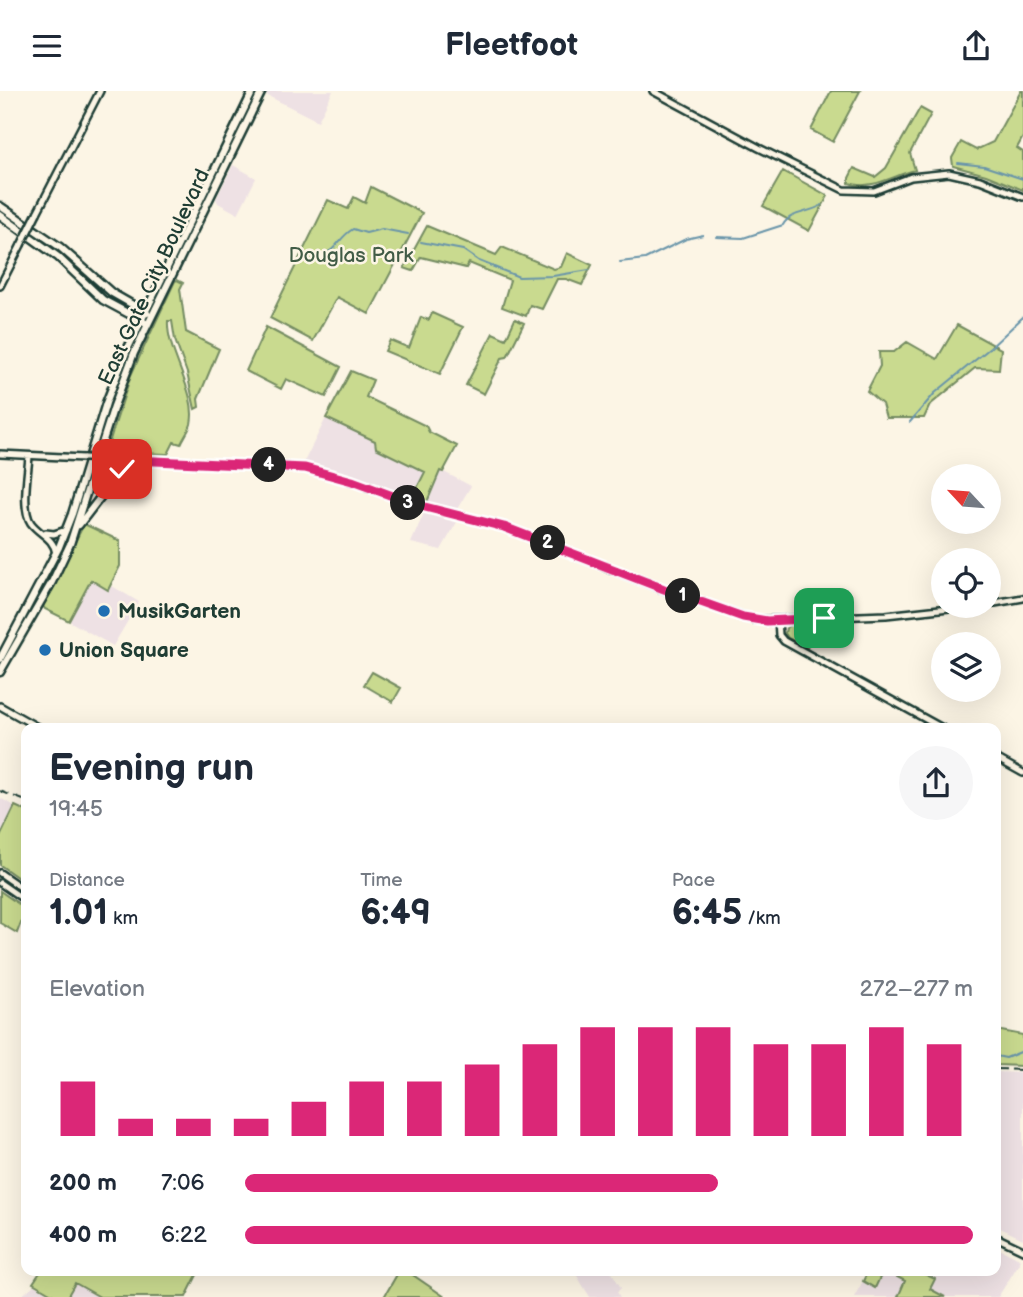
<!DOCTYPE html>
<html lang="en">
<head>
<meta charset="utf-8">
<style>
  :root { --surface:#fff; --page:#f6f6f7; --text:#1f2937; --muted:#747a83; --accent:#db2777 }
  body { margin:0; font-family:"Balsamiq Sans",sans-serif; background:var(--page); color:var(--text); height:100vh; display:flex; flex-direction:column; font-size:26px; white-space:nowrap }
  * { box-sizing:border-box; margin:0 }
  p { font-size:23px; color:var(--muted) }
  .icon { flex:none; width:38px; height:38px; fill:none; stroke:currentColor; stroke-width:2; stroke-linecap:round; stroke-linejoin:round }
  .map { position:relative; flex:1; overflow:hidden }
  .details { position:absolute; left:21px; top:632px; width:980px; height:553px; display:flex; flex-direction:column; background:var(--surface); border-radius:14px; box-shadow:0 7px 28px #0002 }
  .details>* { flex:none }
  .needle { width:46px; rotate:296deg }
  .controls { position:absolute; left:931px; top:373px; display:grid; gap:14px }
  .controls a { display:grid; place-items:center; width:70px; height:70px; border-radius:50%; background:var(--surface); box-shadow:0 7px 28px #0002; font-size:35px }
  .pin { position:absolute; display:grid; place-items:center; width:60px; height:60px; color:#fff; margin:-30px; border-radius:14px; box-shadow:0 4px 10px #0006 }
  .km { position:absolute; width:35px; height:35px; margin:-18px; border-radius:50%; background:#222; color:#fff; font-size:19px; line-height:35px; text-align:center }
  .round { display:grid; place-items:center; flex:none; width:74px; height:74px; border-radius:37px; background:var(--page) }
  .head { display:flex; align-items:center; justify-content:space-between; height:119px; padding:0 28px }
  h1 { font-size:38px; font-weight:800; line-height:52px }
  .figures { display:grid; grid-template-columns:repeat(3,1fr); gap:10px; height:119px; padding:7px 28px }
  .figures div { display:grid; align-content:center }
  .figures b { font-size:35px; font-weight:800 }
  .figures small { font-size:19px; font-weight:400 }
  .figures p { font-size:19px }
  .chart { height:196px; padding:14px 28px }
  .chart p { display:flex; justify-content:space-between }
  .chart svg { width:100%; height:126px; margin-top:7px; stroke:var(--accent); stroke-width:6 }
  ul { padding:0 28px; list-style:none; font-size:23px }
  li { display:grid; grid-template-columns:112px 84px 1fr; align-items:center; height:52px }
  li i { height:18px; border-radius:9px; background:var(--accent) }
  header { display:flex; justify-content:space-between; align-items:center; height:91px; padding:0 28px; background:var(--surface); font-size:32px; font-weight:800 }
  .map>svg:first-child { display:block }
</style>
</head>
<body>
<header><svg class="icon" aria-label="menu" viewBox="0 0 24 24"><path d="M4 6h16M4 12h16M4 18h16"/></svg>Fleetfoot<svg class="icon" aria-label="share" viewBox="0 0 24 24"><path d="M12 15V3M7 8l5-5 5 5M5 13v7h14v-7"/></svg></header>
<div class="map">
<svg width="1023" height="1206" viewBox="0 0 1023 1206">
  <rect width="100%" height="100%" fill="#fcf5e5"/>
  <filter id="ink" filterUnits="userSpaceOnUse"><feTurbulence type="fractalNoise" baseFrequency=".0143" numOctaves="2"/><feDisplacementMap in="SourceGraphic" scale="14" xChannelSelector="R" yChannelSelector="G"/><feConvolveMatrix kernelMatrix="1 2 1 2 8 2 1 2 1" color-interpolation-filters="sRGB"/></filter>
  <g filter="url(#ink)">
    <!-- built -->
    <path fill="#eee1e4" d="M269,0H333L318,30L266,4Z
      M233,74L256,87L238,123L218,112L216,108Z
      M326,327L375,350L376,357L425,381L412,407L348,382L304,371Z
      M440,379L471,395L457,418L427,411Z
      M424,422L457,431L441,459L411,452Z
      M91,488L108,498L112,495L139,511L113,555L69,530Z
      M0,707L15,715L0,746Z
      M996,981L1023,982V1148L996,1135Z
      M996,1156L1019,1168L1020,1171L998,1206H945L930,1198L935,1188L918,1180H996Z
      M574,1180H611L621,1197L617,1201L620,1206H590Z
      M883,1180L905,1190L898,1206H854L863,1190L875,1197Z
      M75,1192L100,1206H67Z
      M34,1194L57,1206H20Z"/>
    <!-- green -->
    <path fill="#c9da8f" stroke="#748c62" stroke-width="2" d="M831,0H860L833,51L811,39Z
      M1021,0H1023V46L1017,57L1023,61V99L986,84L953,75L952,67L961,51L976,59L993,51Z
      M920,17L931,23L910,62L915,79C894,84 871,100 849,92V87L854,77L875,86L886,77Z
      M783,80L828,105L809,140L763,115Z
      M371,96L422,122L369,223L337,206L313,250L270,227L328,109L348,118L354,106L365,112Z
      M427,135L496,164L502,156L554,178L561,176L567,162L592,174L582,194L566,188H557L542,218L530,214L526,225L502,216L510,189L469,172L466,177L421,166L413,180L404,177Z
      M177,189L183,192L180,198L186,241L219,258L198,308L199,316L195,318L187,282L175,249L172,230H168C166,261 198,301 191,333C189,340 184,346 181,353L174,351L168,363L106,361L131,284L175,190Z
      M432,222L463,236L440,283L385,260L390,249L409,257L421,226L429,229Z
      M515,228L524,232L507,266L502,267L484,303L466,294L493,242L506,248Z
      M957,234L1001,258L999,278L975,277L930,314L924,327H886L882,313L867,300L880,275L879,261H894L907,251L937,268Z
      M266,236L341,276L326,306L286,288L281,298L246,280Z
      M351,280L373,289L366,306L426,335L429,341L457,355L443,381L440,380L427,411L412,407L425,381L376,357L375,350L326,327Z
      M84,433L120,450V475L108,499L91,489L69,530L45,518L43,515Z
      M830,532L831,549L814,545L807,557L788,547L785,542L786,537L791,533Z
      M372,581L401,597L393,611L364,594Z
      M15,715L26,720V779L21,789L0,774V746Z
      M0,800L26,818L17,842L0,832Z
      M996,939L1023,944V975L996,974Z
      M41,1180H196L198,1182L186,1206H100L75,1192L67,1206H57L33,1192Z
      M399,1180H407L445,1206H384Z
      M868,1180H883L875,1197L863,1190Z
      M886,1180H918L935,1188L930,1198L945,1206H898L905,1190Z"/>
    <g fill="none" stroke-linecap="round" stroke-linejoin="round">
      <!-- stream -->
      <path stroke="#6995aa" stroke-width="2" d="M958,72L984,75L1023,88
        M716,146L743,147L783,134C791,120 808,123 822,114
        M421,151L463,159L479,170L519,186L553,185L589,179
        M320,165C338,159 338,147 353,138L366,142L382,138L408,143
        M620,171L645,168L686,148L703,144
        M910,331L935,302L990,257L1023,226
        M996,965L1006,967L1023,960"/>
      <defs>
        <path id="secondary" d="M653,0L759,57L844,99L874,100L911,86L949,82L980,89L1023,106
          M37,122L100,0
          M0,195L21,154
          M0,363L84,367
          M29,365C28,382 21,418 31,432C40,444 53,446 56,462
          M110,368L305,377L352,390L417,414L504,436L667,500L754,529L886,524L976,514
          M46,442L54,443L66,439
          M989,513L1023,507
          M778,529L779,544L784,550L942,637
          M0,615L39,637
          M996,667L1023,682
          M0,782L26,800
          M0,792L26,810
          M996,1146L1023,1159"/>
        <path id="primary" d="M0,115L60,156L112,202L147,222
          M0,124L58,166L103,209L144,231
          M79,434L122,378L133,369
          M0,568L59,456L72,423L106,312L127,259L253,0
          M0,581L52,491L70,453L114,315L134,262L262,0"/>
      </defs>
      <!-- secondary casing -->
      <use href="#secondary" stroke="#1f3d34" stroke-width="10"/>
      <!-- primary casing -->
      <use href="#primary" stroke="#1f3d34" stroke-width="11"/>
      <!-- secondary -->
      <use href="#secondary" stroke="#fcf5e5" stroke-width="5"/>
      <!-- primary -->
      <use href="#primary" stroke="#fcf5e5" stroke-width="6"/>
      <!-- rail -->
      <path stroke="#1f3d34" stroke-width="2" stroke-dasharray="10 5" stroke-linecap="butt" d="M0,700L26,710
        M996,978L1023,979"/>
      <defs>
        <path id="secondary-bridge" d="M21,154L37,122
          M84,367L110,368"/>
      </defs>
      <!-- secondary-bridge casing -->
      <use href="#secondary-bridge" stroke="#1f3d34" stroke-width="10" stroke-linecap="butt"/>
      <!-- secondary-bridge -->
      <use href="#secondary-bridge" stroke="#fcf5e5" stroke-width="5"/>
    </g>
  </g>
  <g fill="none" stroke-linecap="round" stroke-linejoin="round" filter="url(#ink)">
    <defs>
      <path id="route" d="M122,378L133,369L305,377L352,390L417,414L504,436L664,498L743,526L767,530L824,527"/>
    </defs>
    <!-- route casing -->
    <use href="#route" stroke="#fff" stroke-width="14"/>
    <!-- route -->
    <use href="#route" stroke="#db2777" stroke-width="9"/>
  </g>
  <!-- markers -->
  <g fill="#1f6fb2" stroke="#fcf5e5" stroke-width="2.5">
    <circle cx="104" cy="520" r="7"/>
    <circle cx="45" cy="559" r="7"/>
  </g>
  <g text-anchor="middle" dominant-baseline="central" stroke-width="5" stroke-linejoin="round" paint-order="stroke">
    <!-- park labels -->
    <g font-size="21" fill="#415c46" stroke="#fcf5e5">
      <text x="351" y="164">Douglas Park</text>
    </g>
    <!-- street labels -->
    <g font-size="21" fill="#1f3d34" stroke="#fcf5e5">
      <text transform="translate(154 186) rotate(-65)">East Gate City Boulevard</text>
    </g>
    <!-- poi labels -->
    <g font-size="21" font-weight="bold" fill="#1f3d34" stroke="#fcf5e5" text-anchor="start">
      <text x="118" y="520">MusikGarten</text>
      <text x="59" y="559">Union Square</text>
    </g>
  </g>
</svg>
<div class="controls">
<a><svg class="needle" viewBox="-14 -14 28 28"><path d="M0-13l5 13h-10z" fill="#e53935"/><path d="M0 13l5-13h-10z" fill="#747a83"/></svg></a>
<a><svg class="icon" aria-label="locate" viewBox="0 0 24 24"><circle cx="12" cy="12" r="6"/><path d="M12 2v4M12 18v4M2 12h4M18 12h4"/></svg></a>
<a><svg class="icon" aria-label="layers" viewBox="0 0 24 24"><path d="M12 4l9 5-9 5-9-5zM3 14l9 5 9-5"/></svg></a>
</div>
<div class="pin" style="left:824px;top:527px;background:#1e9e55"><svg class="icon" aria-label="arrive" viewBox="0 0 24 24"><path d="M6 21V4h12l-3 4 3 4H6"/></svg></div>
<div class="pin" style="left:122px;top:378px;background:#d93025"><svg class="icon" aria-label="check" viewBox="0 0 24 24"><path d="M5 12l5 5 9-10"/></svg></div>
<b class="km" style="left:683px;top:505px">1</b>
<b class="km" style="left:548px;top:452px">2</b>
<b class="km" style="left:408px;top:412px">3</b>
<b class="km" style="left:269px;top:374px">4</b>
<section class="details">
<div class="head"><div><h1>Evening run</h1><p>19:45</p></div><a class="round"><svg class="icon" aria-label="share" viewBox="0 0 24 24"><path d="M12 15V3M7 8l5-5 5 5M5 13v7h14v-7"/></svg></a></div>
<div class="figures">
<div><p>Distance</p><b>1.01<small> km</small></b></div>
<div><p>Time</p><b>6:49</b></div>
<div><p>Pace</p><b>6:45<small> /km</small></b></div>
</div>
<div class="chart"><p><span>Elevation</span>272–277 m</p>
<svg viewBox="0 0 160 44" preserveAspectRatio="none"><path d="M5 44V25M15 44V38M25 44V38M35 44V38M45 44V32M55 44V25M65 44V25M75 44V19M85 44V12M95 44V6M105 44V6M115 44V6M125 44V12M135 44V12M145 44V6M155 44V12"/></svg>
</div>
<ul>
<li><b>200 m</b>7:06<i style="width:65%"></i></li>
<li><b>400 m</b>6:22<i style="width:100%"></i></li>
</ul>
</section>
</div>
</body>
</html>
